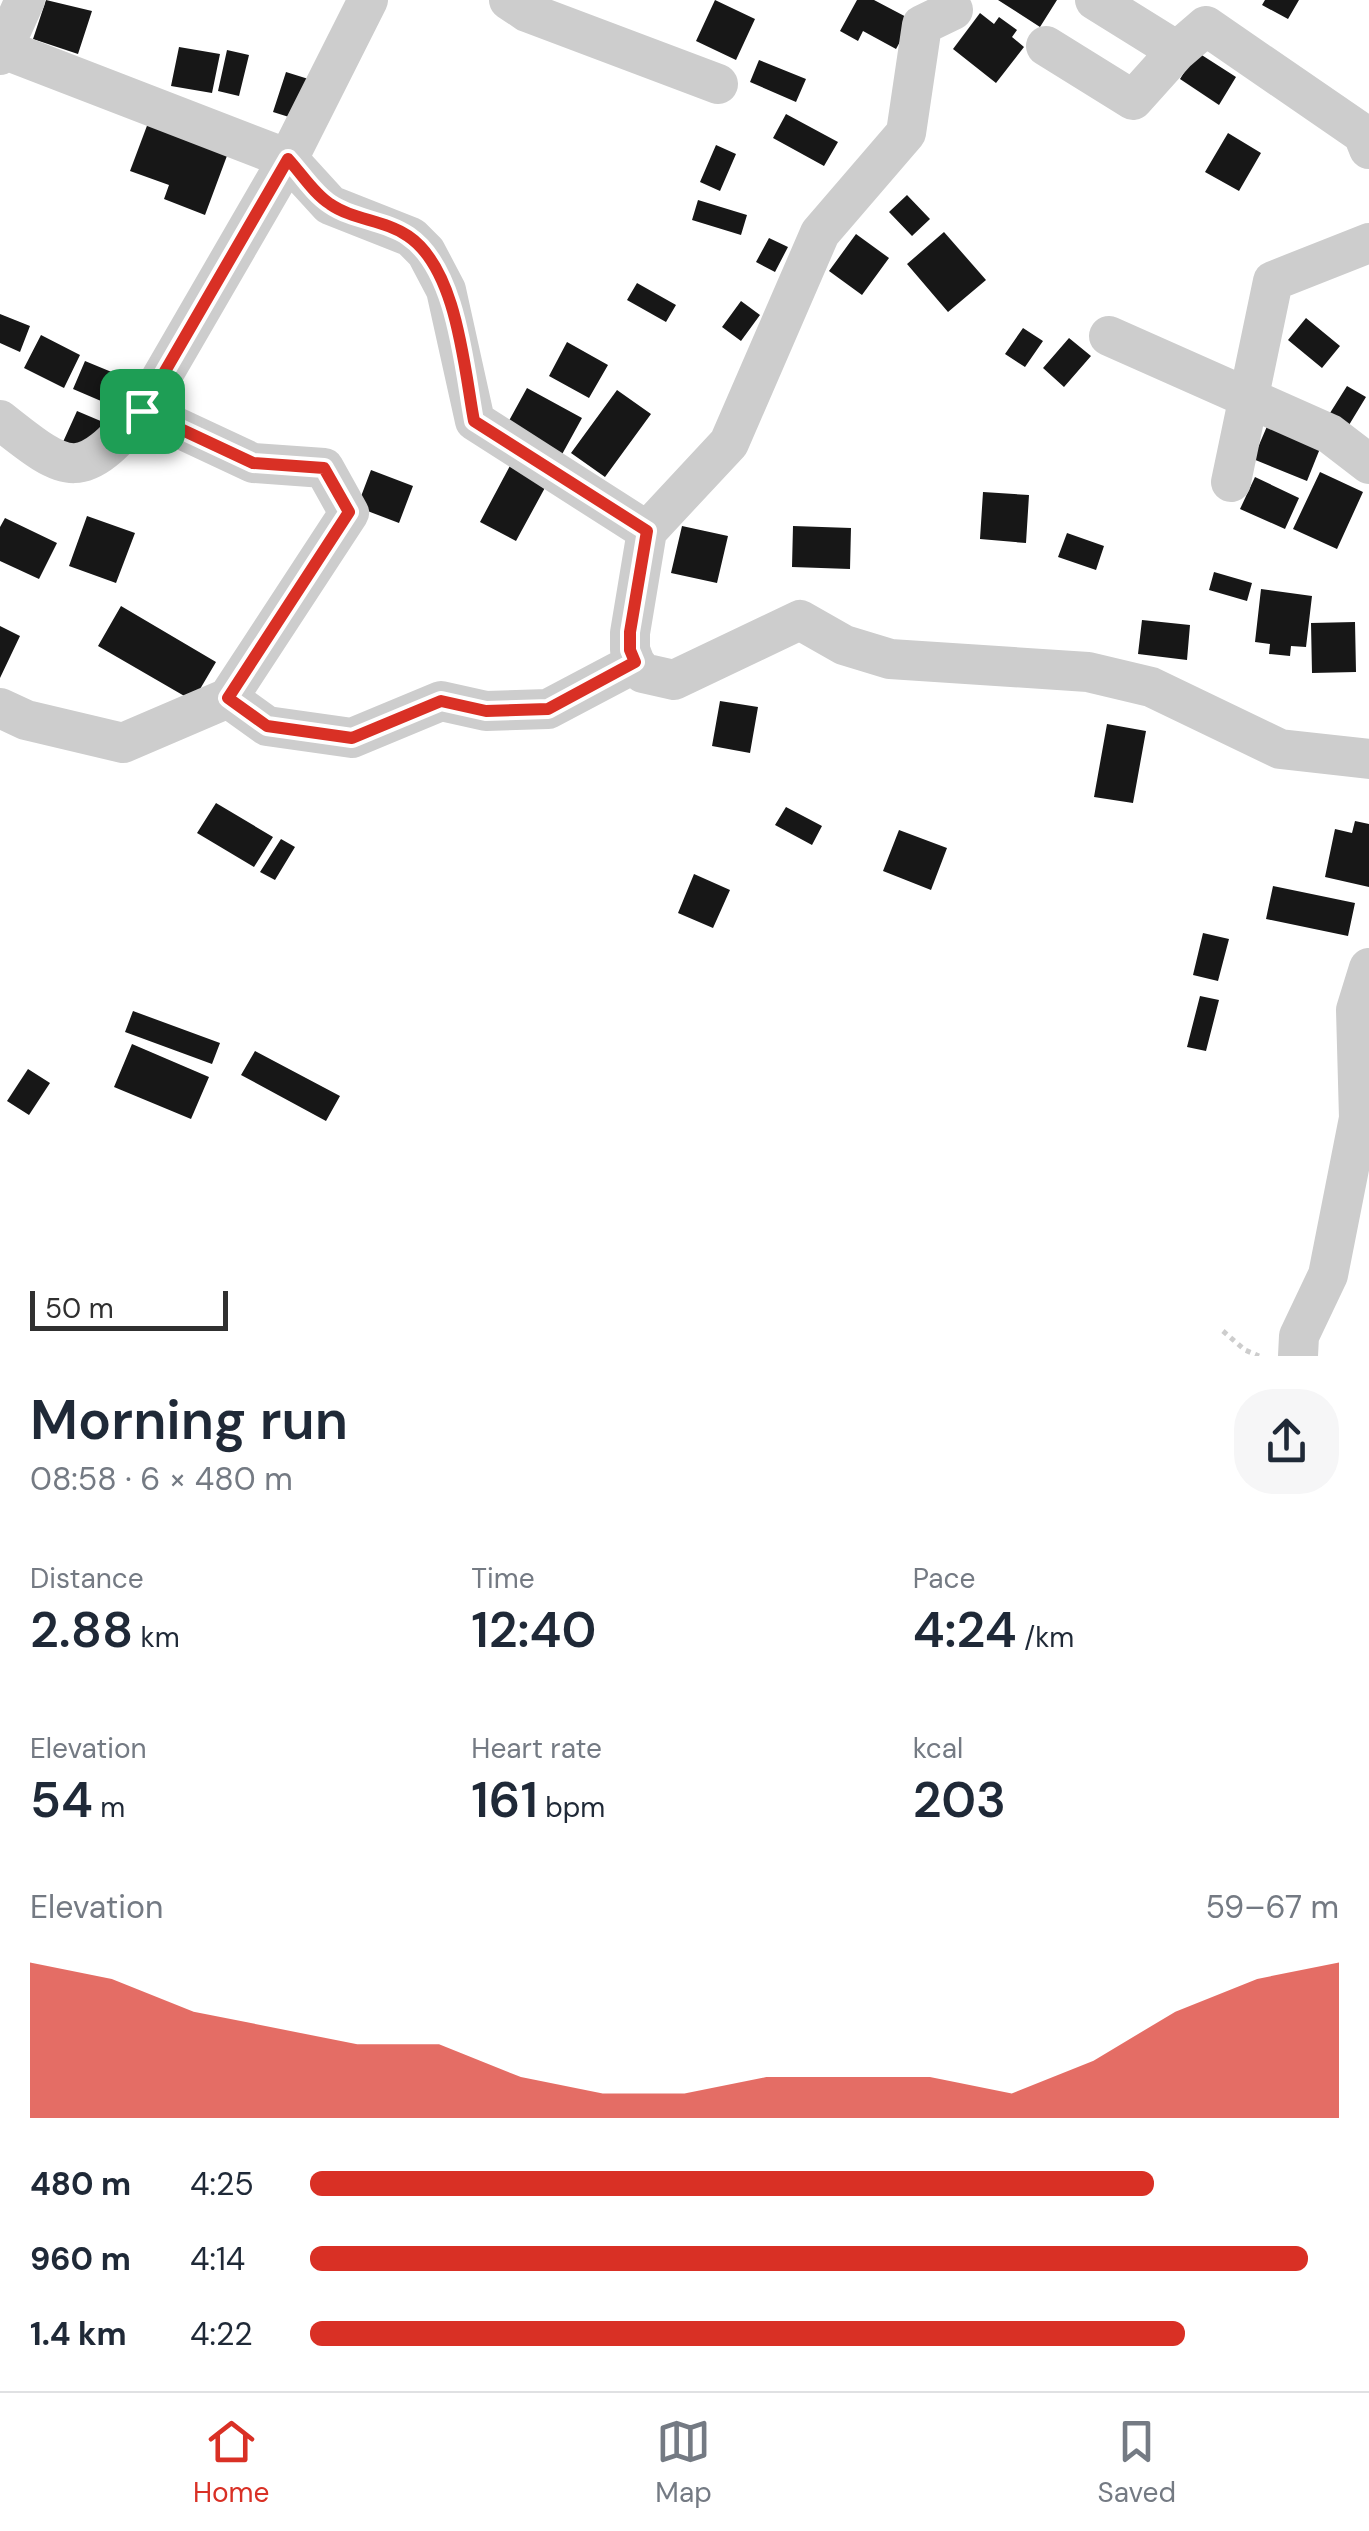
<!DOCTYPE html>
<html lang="en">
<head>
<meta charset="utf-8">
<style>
  :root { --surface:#fff; --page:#f6f6f7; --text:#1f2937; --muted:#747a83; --line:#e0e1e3; --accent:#d93025 }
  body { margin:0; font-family:"DM Sans",sans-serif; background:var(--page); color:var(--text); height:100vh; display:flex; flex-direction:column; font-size:38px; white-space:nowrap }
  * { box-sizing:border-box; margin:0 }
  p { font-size:32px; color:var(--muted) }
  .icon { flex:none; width:55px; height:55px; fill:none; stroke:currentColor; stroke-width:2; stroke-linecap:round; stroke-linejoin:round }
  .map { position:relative; height:1356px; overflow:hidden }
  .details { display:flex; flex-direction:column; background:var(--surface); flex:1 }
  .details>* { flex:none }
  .scale { position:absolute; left:30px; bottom:25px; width:198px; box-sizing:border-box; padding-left:10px; border:5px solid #303030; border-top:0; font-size:28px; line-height:35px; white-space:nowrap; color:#303030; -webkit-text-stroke:8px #fff; paint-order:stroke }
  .pin { position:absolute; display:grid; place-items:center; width:85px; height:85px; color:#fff; margin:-42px; border-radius:20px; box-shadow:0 5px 15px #0006 }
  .round { display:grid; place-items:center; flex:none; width:105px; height:105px; border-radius:40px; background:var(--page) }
  .summary { display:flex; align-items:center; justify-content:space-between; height:170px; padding:0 30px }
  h1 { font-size:55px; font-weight:600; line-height:75px }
  .figures { display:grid; grid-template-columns:repeat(3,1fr); gap:15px; height:170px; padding:10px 30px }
  .figures div { display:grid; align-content:center }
  .figures b { font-size:50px; font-weight:600 }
  .figures small { font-size:28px; font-weight:400 }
  .figures p { font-size:28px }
  .chart { height:280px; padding:20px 30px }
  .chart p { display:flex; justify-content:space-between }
  .chart svg { width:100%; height:180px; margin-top:10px; fill:var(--accent); opacity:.7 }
  ul { padding:0 30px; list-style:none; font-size:32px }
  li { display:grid; grid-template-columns:160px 120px 1fr; align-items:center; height:75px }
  li i { height:25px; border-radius:12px; background:var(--accent) }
  .dock { display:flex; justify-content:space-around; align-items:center; height:140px; border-top:2px solid var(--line); background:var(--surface); font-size:28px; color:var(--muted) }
  .dock a { display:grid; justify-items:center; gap:5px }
  .dock .on { color:var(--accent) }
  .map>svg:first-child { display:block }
</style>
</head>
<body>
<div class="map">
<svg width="1369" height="1356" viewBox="0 0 1369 1356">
  <rect width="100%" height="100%" fill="#fff"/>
  <!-- building -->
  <path fill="#171717" d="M46,0L92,11L78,54L33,39Z
    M715,0L755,19L736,60L696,41Z
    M857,0H874L912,20L896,49L863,31L858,41L840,31Z
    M998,0H1057L1040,27Z
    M1265,0H1299L1288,19L1262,5Z
    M980,13L994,24L999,17L1017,30L1012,37L1024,47L996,83L953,49Z
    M179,47L220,54L212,93L171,86Z
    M227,50L249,55L239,96L218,91Z
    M1197,52L1236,77L1219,105L1180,79Z
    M759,60L806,79L796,102L750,82Z
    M286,72L318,82L305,122L273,112Z
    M786,114L838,142L824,166L773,138Z
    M151,115L231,145L205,215L164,199L169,185L130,171Z
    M1228,133L1261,153L1239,191L1205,172Z
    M716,145L736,154L720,191L700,182Z
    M907,195L930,219L912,236L889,212Z
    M698,200L747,215L741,235L692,220Z
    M944,232L986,280L948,312L907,264Z
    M856,234L889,258L862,295L829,271Z
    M769,238L788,247L775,272L756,262Z
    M637,283L676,305L666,322L627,300Z
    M741,301L760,315L741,341L722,327Z
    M0,314L30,326L20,352L0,343Z
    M1306,318L1340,346L1322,368L1288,340Z
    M1023,328L1043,341L1025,367L1005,354Z
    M41,335L80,355L64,388L24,368Z
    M1069,338L1091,356L1064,387L1043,368Z
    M567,342L608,365L589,398L549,376Z
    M85,361L114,373L101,401L73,389Z
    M1347,386L1366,397L1349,425L1330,413Z
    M527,388L582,418L560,458L505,428Z
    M617,390L651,414L605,477L571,453Z
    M77,411L103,422L89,453L63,442Z
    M1268,424L1321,446L1307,481L1253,459Z
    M511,464L547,484L516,541L480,522Z
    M371,470L413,486L399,523L357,507Z
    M1320,472L1363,492L1337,549L1293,529Z
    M1255,477L1299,498L1285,529L1240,509Z
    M983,492L1029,495L1026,543L980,539Z
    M87,516L135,533L116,583L69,566Z
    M5,518L57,543L39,579L0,561V527Z
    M682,526L728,536L717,583L671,573Z
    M793,526L851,528L850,569L792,567Z
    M1067,533L1104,546L1096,570L1058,557Z
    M1214,572L1252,583L1247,601L1209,590Z
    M1261,589L1312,596L1306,647L1291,646L1290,656L1269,654L1270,644L1255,642Z
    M121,606L216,662L193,701L98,646Z
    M1142,620L1190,625L1187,660L1138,654Z
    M1355,622L1356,672L1312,673L1311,623Z
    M0,626L20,636L0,678Z
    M720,701L758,707L750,753L712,746Z
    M1107,724L1146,731L1133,803L1094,797Z
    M216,803L273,837L254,867L197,833Z
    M786,807L822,826L812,845L775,825Z
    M1355,821L1369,824V887L1325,877L1335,829L1352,833Z
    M899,830L947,848L931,890L883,871Z
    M281,839L295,847L275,880L260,872Z
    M694,874L730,890L713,928L678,913Z
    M1273,886L1355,903L1348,936L1266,919Z
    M1203,933L1229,939L1218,981L1193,975Z
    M1200,996L1219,1000L1206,1051L1187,1047Z
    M133,1011L220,1043L212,1064L125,1032Z
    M132,1044L209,1077L191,1119L114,1087Z
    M255,1051L340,1096L326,1121L241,1075Z
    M28,1069L50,1083L29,1115L7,1101Z"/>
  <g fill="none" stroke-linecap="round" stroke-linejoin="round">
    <!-- path -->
    <path stroke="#cdcdcd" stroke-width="5" stroke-dasharray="5 5" stroke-linecap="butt" d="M1223,1331L1245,1350L1259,1356"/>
    <!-- minor -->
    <path stroke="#cdcdcd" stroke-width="40" d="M509,0L527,12L718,84
      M1095,0L1177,51
      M1046,46L1133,100L1177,51L1206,26L1363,134L1369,149
      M3,49L288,159L330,205L411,237L426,252L446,290L475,421L647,531
      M0,55L25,0
      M1109,336L1330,434L1369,464
      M142,411L253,463L324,468L349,513L228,698
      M0,420C70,476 81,482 142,411L288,159L368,0
      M1231,482L1273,281L1369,243
      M635,663L630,650V633L647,531L729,443L820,233L906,133L922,25L953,10
      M0,708L26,720L123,743L228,698L267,726L352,738L441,701L486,711L548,709L635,663L643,673L674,680L800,620L844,645L890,659L1088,672L1151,687L1280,749L1369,759
      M1298,1356L1299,1336L1328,1275L1359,1118L1356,1010L1369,968"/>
  </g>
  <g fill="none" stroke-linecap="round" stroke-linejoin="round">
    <defs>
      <path id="route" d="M288,159C301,173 314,194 330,204C353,220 385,220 408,236C457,269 464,367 474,421L647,531L630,632V650L635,662L548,709L486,711L441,701L352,738L267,726L228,698L349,512L324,468L253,463L142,411Z"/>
    </defs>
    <!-- route casing -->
    <use href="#route" stroke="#fff" stroke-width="20"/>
    <!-- route -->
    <use href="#route" stroke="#d93025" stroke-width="12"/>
  </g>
</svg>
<div class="scale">50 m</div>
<div class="pin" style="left:142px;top:411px;background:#1e9e55"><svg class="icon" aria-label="arrive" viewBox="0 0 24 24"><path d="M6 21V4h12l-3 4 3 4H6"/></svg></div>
</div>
<section class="details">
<div class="summary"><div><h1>Morning run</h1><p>08:58 · 6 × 480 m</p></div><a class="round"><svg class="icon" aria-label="share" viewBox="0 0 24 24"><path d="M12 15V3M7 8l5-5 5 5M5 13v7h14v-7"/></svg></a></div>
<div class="figures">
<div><p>Distance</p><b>2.88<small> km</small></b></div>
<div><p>Time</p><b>12:40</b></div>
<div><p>Pace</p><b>4:24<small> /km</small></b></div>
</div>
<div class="figures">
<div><p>Elevation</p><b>54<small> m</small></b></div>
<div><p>Heart rate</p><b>161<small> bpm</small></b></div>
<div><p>kcal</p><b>203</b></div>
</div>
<div class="chart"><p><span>Elevation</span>59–67 m</p>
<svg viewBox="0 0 160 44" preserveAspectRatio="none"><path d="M0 44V6L10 10L20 18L30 22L40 26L50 26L60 34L70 38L80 38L90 34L100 34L110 34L120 38L130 30L140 18L150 10L160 6V44z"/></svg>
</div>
<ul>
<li><b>480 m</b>4:25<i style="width:82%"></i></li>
<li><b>960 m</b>4:14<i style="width:97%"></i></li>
<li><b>1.4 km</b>4:22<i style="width:85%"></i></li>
</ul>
</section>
<nav class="dock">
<a class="on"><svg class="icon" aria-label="home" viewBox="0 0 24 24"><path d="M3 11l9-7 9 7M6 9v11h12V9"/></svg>Home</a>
<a><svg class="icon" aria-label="map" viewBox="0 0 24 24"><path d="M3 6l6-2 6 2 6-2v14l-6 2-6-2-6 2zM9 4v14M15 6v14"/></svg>Map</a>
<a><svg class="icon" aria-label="saved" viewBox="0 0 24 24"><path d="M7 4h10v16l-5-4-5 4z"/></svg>Saved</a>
</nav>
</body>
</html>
